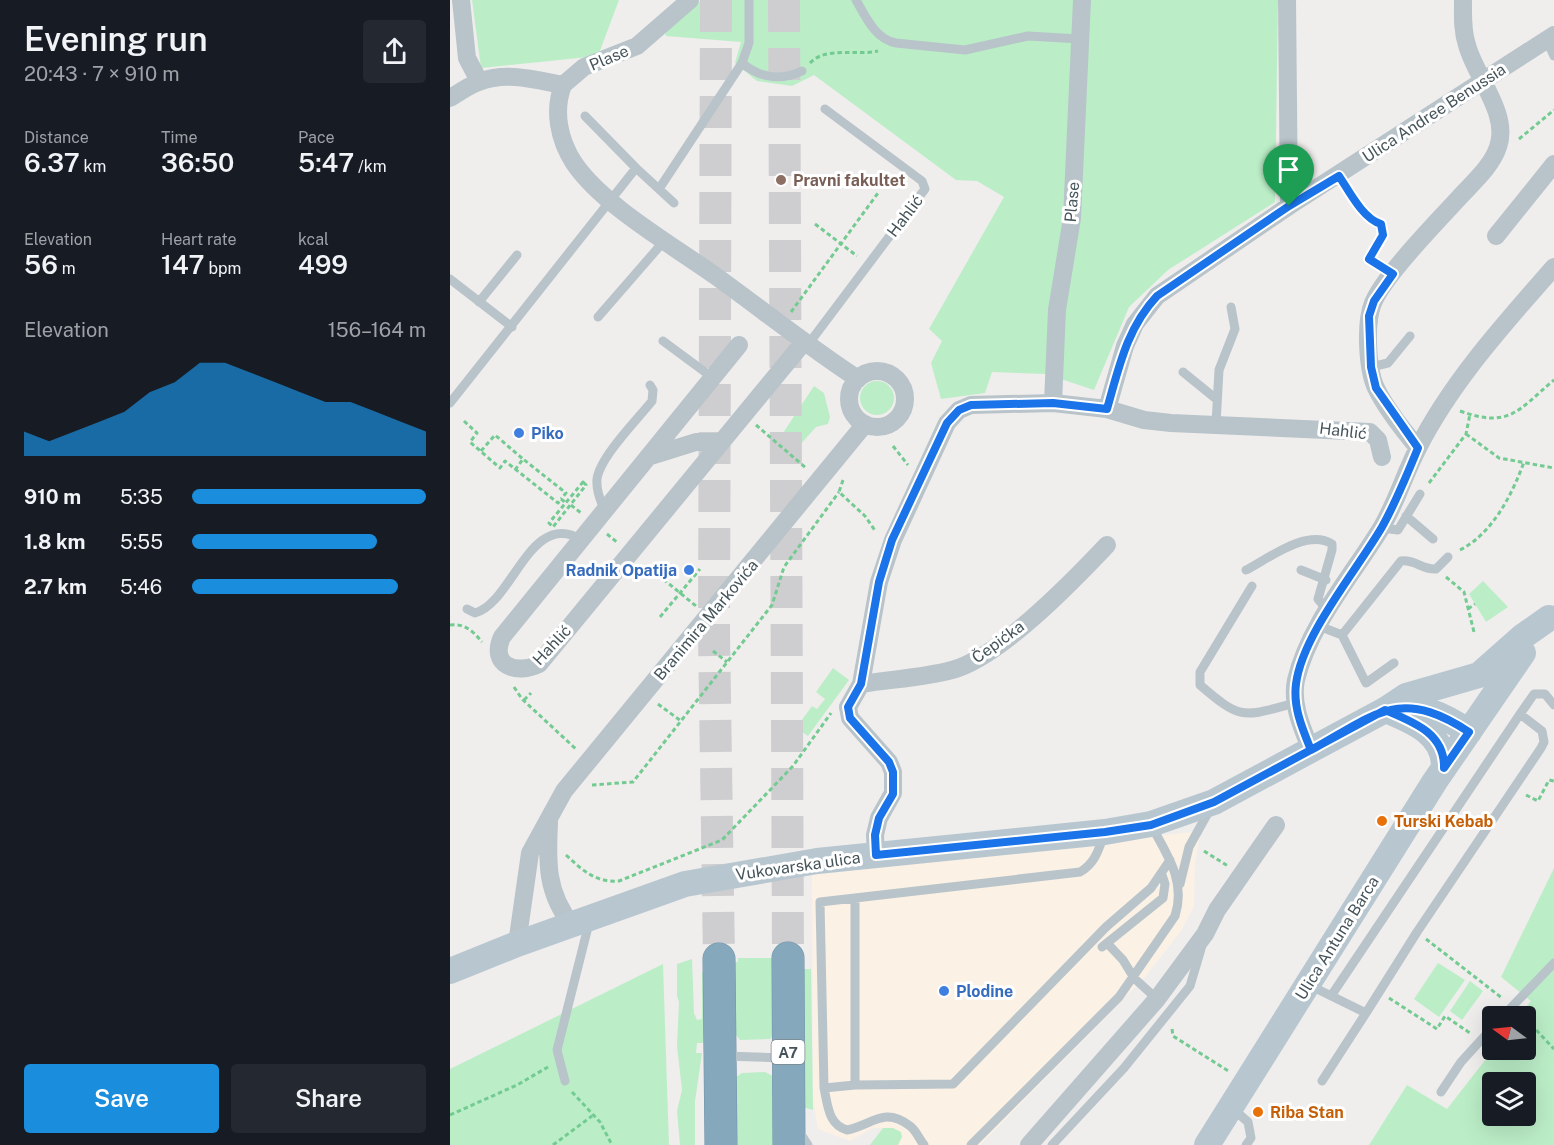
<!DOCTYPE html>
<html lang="en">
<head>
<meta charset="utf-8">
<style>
  :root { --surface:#171b24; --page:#242831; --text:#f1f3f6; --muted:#9ea1a6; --accent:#1a8ddc }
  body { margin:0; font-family:"Public Sans",sans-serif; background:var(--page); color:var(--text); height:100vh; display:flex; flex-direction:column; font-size:22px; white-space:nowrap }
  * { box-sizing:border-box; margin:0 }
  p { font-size:20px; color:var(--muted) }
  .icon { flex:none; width:33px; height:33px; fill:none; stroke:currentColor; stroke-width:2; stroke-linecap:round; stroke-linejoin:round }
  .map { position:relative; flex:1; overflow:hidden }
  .panel { display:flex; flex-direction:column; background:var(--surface); width:450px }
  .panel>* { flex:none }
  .needle { width:39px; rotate:285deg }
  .fabs { position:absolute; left:1032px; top:1006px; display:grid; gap:12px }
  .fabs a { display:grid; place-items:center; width:54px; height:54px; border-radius:6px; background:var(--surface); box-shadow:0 6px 24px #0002; font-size:30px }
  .pin { position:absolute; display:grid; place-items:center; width:51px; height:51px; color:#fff; margin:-62px -26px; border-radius:50% 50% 50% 0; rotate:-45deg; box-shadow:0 0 6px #0007 }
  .pin .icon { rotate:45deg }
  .round { display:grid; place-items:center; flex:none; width:63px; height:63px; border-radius:6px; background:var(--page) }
  .headline { display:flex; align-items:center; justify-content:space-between; height:102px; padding:0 24px }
  h1 { font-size:33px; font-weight:600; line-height:45px }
  .stats { display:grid; grid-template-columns:repeat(3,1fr); gap:9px; height:102px; padding:6px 24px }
  .stats div { display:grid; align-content:center }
  .stats b { font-size:26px; font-weight:600 }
  .stats small { font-size:16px; font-weight:400 }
  .stats p { font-size:16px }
  .chart { height:168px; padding:12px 24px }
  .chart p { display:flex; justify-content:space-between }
  .chart svg { width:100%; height:108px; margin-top:6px; fill:var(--accent); opacity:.7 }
  .action { display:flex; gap:12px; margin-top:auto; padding:12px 24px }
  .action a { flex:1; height:69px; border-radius:6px; background:var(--accent); color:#fff; font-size:24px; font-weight:600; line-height:69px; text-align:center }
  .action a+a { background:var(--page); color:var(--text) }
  ul { padding:0 24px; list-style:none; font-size:20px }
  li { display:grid; grid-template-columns:96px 72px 1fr; align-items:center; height:45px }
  li i { height:15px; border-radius:8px; background:var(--accent) }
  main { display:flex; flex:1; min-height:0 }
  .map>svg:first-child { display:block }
</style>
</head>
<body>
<main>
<section class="panel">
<div class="headline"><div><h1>Evening run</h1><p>20:43 · 7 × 910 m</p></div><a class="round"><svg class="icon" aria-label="share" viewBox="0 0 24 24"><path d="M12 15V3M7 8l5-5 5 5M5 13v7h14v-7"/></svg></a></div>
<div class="stats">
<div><p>Distance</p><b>6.37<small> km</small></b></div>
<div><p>Time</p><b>36:50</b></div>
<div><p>Pace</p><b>5:47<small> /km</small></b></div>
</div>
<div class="stats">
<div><p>Elevation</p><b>56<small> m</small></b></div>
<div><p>Heart rate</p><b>147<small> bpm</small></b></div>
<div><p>kcal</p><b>499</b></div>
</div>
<div class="chart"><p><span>Elevation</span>156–164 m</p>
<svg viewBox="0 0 160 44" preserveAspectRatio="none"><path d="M0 44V34L10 38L20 34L30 30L40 26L50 18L60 14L70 6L80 6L90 10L100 14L110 18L120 22L130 22L140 26L150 30L160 34V44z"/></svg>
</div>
<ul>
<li><b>910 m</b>5:35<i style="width:100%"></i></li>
<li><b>1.8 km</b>5:55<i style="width:79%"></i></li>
<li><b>2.7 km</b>5:46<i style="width:88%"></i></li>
</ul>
<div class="action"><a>Save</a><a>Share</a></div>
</section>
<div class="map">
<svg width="1104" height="1145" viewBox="0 0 1104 1145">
  <rect width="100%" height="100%" fill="#f0eded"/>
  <!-- commercial -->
  <path fill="#fbf1e5" d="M751,831L745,863L744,906L731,931L695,977L530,1145H448L452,1137L443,1128H423L400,1141L368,1129L363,1100L362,875Z"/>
  <!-- green -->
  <path fill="#bbeec7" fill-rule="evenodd" d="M22,0H169L148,56L31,68Z
    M251,0H828L825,202L718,270L679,307L644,390L596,374L542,372L535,393L491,399L481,363L492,341L479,329L554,197L527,181L506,180L364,75L342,86L307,81L285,63L291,42L216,36L215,31Z
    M410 398a17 17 0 1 1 34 0a17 17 0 1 1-34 0Z
    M364,386L374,393L380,417L378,424L366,427L349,446L333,433Z
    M1033,581L1058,607L1036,622L1019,594Z
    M383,668L399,680L358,736L346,728L362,706L367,709L375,699L366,692Z
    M1104,868V1145H919L957,1085L997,1109L1043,1050H1076V1017H1068L1081,1001L1051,977ZM1042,1083H1076V1116H1042Z
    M288,958H324V1034L320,1039L290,1040L283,1031L284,962H288Z
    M242,959L244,1013L247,1020L252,1019V972L257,971L258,1007L253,1043H247L246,1053H252L245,1101V1145H230L227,1111L232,1090L227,1046L229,1002L227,996V964Z
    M988,963L1015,980L989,1017L964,999Z
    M213,964L219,1145H0V1069Z
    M352,969H361L363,1110L352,1107Z
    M1020,981L1033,991L1012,1020L1000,1011Z
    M315,1072L323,1076L326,1145H283V1079L292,1073Z
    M433,1128H443L451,1132L452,1137L448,1145H420Z"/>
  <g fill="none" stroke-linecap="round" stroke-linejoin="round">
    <!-- highway-tunnel -->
    <path stroke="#ceced0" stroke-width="32" stroke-dasharray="32 16" stroke-linecap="butt" d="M266,0L264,634L269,959
      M334,0L338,958"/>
    <defs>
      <path id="highway" d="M338,958L339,1145
        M269,959L271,1145"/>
    </defs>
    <!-- highway casing -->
    <use href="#highway" stroke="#7093a8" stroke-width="33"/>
    <!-- path -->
    <path stroke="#73cb92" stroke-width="3" stroke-dasharray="4.5 3" stroke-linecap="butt" d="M360,63C376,46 407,56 428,51
      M1069,139L1104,110
      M899,190C907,202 916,220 931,224L933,235L919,259L928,265
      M365,224L407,256
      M341,312L428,193
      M1010,411C1060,429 1068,410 1104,380
      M14,421L27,433L20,442L50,468L55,461L108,503L111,499L115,502
      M306,425L356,468
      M1016,434L1049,458L1104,468
      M443,446L458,465
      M31,451L45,435L73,459
      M65,470L73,459L116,493L111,499
      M393,480L389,492L415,516L426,532
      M133,482L136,485L103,527L99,523Z
      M979,483L1016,434L1020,414
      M121,505L131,513
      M157,534L168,543
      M1010,550C1042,534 1062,495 1074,462
      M196,565L246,606
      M996,577L1014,592L1024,632
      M1018,609L1025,604
      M210,617L250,569
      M0,625C14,623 23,631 32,642
      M263,651L277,662
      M64,687L72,699L127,750
      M74,700L81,693
      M208,704L231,721
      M142,785L183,782L322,605L334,567L389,492
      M1076,795L1088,801L1099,780L1104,781
      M754,851L778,866
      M116,855C132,870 146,883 169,881L272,840L343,766L381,713
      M976,939L1052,998
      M939,998L987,1029L995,1016L1020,1033
      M1076,1019L1104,1049
      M722,1029L723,1036L780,1072
      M122,1092L150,1122L162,1145
      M0,1115L67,1085L98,1067
      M103,1145L142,1116"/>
    <!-- lane -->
    <path stroke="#b8c4ca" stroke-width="9" d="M406,0C416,17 425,39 446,43L515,50L578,36L630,39
      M1097,41L1104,56
      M292,63C310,78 331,81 352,71
      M135,116L186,168
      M209,189L292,63L299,43V0
      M0,279L62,327
      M29,302L67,255
      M148,317L215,240
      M213,341L263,378
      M357,346L475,189L472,181L375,109
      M921,367L938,363L960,336
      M733,372L765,398
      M0,403L186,168L224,203
      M766,424L769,370L785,329L781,307
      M155,512C151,501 146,491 147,479C150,457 187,420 202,401L203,390L200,385
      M956,516L983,539
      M932,528L948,530L970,494
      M796,570C818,559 857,528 882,544V550L868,599L878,611
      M851,570L876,580
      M802,586L750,672V685C792,721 792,717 845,703
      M17,609L25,613C63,603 80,508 132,540
      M869,626L892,635L951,561C965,559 972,570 986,569L998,557
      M892,635L916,683L944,663
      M1070,714L1084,694H1095L1104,705
      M654,835C648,851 645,863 630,872L405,898V1085L503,1084L656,927L701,888L720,860
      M730,884L739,847L759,811
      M657,943L673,960L684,978L707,999
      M652,947L713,898L715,884L712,875
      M859,985L916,1013L967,932L1091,748L1094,742L1092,731L1070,714L881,996
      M1052,1017L1104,963
      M273,1056L334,1058
      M115,1081L107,1050L139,923
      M872,1081L916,1013
      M405,1085L374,1088C378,1106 378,1124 397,1130C422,1125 434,1106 460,1126C466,1130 469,1139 474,1145
      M374,1088L370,902L405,898
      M991,1092L1011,1062L1042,1028
      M782,1108L798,1122L801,1138L796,1145
      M346,1127L358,1145
      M521,1145L669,997L725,916C736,882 718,856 702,827
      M602,1145L674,1068L740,986L751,949"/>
    <!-- street -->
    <path stroke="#b8c4ca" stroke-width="18" d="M11,0L17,58L29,81
      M837,0L839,206
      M113,85C103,111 109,140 124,163C153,206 224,246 267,277C314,311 359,347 408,379
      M0,98C9,93 19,85 29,82C56,71 86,80 113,85L134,67L187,46L240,0
      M1046,236L1104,164
      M289,345L52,637C39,666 67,675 89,664L353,343
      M399 399a28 28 0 1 1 56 0a28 28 0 1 1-56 0Z
      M603,403L607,310L622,218L632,0
      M657,409L675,346L685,324L707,296L839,206L1104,35
      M968,448C953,430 936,409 926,388C917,369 915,322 923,303C934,276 985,224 1006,201C1020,185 1041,168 1048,147C1060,114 1025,76 1017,45C1012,30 1013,15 1013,0
      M201,456L246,442H271
      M411,684C441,679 473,678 502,670C549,658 623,581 657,545
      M861,750C852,728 841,704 846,680C859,625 901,577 930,530C946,504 954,475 968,448C1002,381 1055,323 1104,267
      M99,822C97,862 96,893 122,925
      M426,855L425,835L429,818L443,793V772L439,762L400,718L398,707L411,684L429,582L443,540L497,423L509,410L521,405L603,403L657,409L694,420L721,423L920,432L928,440L932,457
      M67,944L80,853L114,791L415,424
      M579,1145L707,999L755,934L767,910L826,825"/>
    <!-- secondary -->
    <path stroke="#b8c7cf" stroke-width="26" d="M938,709C971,704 992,714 1019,732
      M938,711C965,722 995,735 994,768
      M0,971L67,944L235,884L367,861L655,832L701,824L764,802L935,710L956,696L1029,675L1072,637L1099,618
      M757,1145L985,781L1073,653"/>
    <!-- highway -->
    <use href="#highway" stroke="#85a8bc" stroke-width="32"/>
  </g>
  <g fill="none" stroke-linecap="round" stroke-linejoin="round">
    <defs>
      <path id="route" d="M839,206L707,296C677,328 669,367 657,409L603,403L521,405L509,410L497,423L442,540L429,582L411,684L398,707L400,718L439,762L443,772V794L429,818L425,835L426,855L655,832L701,825L764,802L935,710C963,722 995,733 994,768L1019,732C949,686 925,715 861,750C852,728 843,707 846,684C852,635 907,570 932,527C946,502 957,475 968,448L926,388L921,367L919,316L924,301L943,274L919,259L933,235L931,224C913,219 899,191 889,176L839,206"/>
    </defs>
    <!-- route casing -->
    <use href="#route" stroke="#fff" stroke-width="12"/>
    <!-- route -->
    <use href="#route" stroke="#1a73e8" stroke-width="8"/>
  </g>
  <!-- markers -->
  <circle fill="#8d6e63" stroke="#fff" stroke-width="2" cx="331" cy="180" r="6"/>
  <g fill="#3f7fe0" stroke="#fff" stroke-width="2">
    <circle cx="69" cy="433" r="6"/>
    <circle cx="239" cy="570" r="6"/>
    <circle cx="494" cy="991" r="6"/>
  </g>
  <g fill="#e8710a" stroke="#fff" stroke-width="2">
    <circle cx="932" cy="821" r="6"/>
    <circle cx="808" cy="1112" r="6"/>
  </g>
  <g text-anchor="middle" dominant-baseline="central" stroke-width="6" stroke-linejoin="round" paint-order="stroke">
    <!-- shield labels -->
    <rect fill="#fff" stroke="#7d878c" stroke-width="1.5" x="321.5" y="1040" width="33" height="24" rx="4.5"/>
    <g font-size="15" font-weight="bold" fill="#45545a">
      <text x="338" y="1052">A7</text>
    </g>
    <!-- street labels -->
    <g font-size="16" fill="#45545a" stroke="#fff">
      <text transform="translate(159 58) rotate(-23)">Plase</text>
      <text transform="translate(984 113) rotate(-33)">Ulica Andree Benussia</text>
      <text transform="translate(622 202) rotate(-85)">Plase</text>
      <text transform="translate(455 216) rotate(-53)">Hahlić</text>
      <text transform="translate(893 431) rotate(7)">Hahlić</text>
      <text transform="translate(256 620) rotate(-50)">Branimira Markovića</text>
      <text transform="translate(548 642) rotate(-36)">Čepićka</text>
      <text transform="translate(102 645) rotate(-47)">Hahlić</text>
      <text transform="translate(348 866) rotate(-8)">Vukovarska ulica</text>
      <text transform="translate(887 938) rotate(-58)">Ulica Antuna Barca</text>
    </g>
    <!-- education labels -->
    <g font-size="16" font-weight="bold" fill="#785e54" stroke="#fff" text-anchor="start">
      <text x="343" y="180">Pravni fakultet</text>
    </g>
    <!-- shop labels -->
    <g font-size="16" font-weight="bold" fill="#366cbe" stroke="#fff" text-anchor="start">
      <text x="81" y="433">Piko</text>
      <text x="227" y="570" text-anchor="end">Radnik Opatija</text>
      <text x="506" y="991">Plodine</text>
    </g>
    <!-- food labels -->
    <g font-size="16" font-weight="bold" fill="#c56008" stroke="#fff" text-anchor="start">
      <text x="944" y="821">Turski Kebab</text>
      <text x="820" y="1112">Riba Stan</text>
    </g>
  </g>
</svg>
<div class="fabs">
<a><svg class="needle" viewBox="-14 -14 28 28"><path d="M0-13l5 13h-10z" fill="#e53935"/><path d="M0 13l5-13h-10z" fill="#9ea1a6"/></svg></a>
<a><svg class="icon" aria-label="layers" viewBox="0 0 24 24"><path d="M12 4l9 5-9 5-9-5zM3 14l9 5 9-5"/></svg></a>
</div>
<div class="pin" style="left:839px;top:206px;background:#1e9e55"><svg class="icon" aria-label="arrive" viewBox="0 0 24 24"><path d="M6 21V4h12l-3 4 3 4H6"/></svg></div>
</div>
</main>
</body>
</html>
